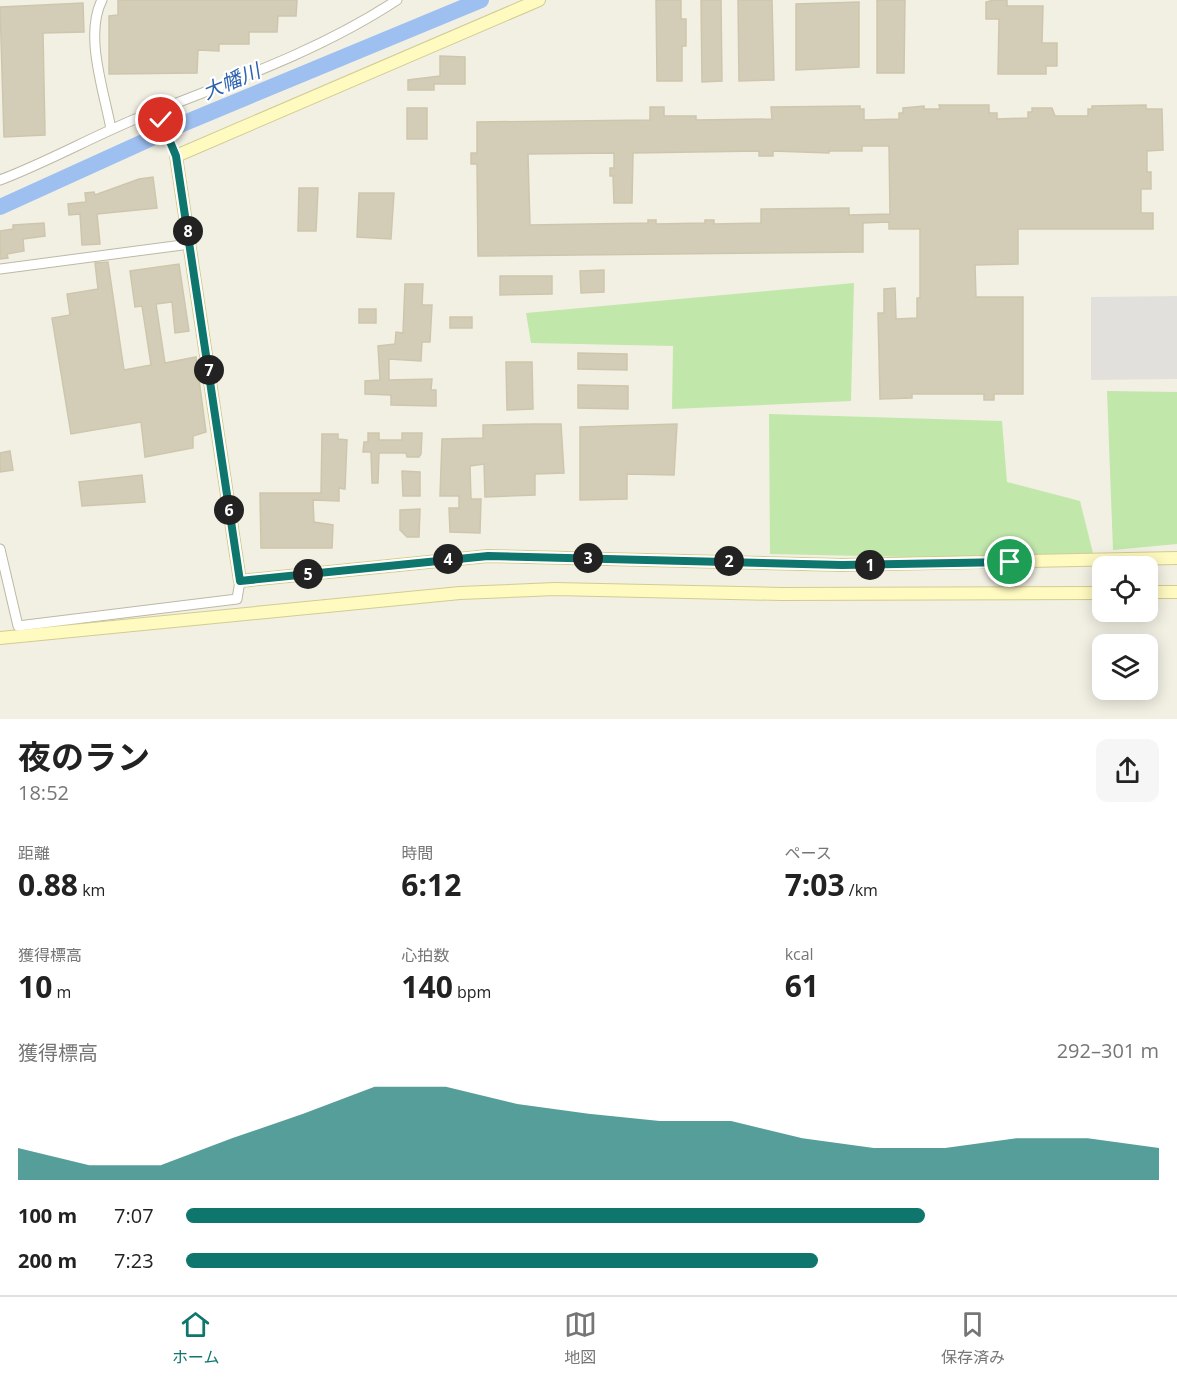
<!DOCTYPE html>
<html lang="ja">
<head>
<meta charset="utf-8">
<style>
  :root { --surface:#fff; --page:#f6f6f6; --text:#222; --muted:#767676; --line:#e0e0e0; --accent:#0f766e }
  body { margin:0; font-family:"Open Sans","Noto Sans JP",sans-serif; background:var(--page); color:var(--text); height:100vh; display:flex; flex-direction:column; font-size:22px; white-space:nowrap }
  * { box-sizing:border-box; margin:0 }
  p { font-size:20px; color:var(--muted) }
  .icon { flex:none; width:33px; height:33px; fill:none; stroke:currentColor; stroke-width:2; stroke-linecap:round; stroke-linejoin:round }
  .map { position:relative; height:719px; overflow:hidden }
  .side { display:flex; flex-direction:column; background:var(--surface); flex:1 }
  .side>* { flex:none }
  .controls { position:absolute; left:1092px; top:556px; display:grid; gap:12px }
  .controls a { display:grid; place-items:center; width:66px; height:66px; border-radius:12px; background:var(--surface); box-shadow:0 3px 15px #0003; font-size:30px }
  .pin { position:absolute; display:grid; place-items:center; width:51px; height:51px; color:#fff; margin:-26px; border:3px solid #fff; border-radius:50%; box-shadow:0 2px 6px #0007 }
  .km { position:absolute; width:30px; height:30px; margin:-15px; border-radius:50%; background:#222; color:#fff; font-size:16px; line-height:30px; text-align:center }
  .round { display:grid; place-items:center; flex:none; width:63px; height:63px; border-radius:12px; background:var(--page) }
  .overview { display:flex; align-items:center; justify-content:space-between; height:102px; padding:0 18px }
  h1 { font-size:33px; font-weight:700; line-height:45px }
  .stats { display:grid; grid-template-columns:repeat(3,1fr); gap:9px; height:102px; padding:6px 18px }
  .stats div { display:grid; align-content:center }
  .stats b { font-size:30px; font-weight:700 }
  .stats small { font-size:16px; font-weight:400 }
  .stats p { font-size:16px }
  .chart { height:168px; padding:12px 18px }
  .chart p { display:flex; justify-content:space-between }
  .chart svg { width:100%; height:108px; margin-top:6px; fill:var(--accent); opacity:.7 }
  ul { padding:0 18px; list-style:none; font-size:20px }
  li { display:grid; grid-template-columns:96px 72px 1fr; align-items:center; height:45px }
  li i { height:15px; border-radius:8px; background:var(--accent) }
  .dock { display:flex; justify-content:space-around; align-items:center; height:84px; border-top:2px solid var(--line); background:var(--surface); font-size:16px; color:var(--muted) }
  .dock a { display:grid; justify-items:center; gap:3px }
  .dock .current { color:var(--accent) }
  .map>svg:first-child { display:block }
</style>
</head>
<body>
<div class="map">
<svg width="1177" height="719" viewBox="0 0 1177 719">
  <rect width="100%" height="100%" fill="#f2f0e3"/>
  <!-- green -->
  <path fill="#c1e7ab" d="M854,283L851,401L672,409L673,346L531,343L526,313Z
    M1107,391L1177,392V544L1113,550Z
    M769,414L1002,421L1007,482L1080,501L1095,561L770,554Z"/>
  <!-- parking -->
  <path fill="#e2e0dc" d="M1177,296V379L1091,380V297Z"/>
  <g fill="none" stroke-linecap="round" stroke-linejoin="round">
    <!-- river -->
    <path stroke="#9ec0f0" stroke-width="16" d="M0,207L187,122L481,0"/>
  </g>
  <!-- building -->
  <path fill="#d3cdb8" stroke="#cec6ac" stroke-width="1.5" fill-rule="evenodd" d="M118,0H297L296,16H278L277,32H249V44H219V51L198,50L197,73L109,74V16L118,15Z
    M656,0H681V19H686V46H682V81H657Z
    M701,0H721L722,81L702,82Z
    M738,0H772L774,80L739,81Z
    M877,0H905L904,73H877Z
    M994,0H1007V6H1043L1042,43H1057V66H1046V74H998L999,19H986V2Z
    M859,2V67L796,70V4Z
    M83,3L84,32L43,33L45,135L4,137L0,7Z
    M440,56L465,57V84H434V90H408V80L440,76Z
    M939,105H989V113H997V119L1028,118V112H1032V108H1052L1055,116H1088V109H1092V106L1146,105V109H1162L1163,150L1147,151V172H1151V189H1141V213H1153V229H1018V264L975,265L976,297H1023V394H994V400H984V394H912V398L880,399L878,313H884V289L895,288L896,319L917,318V298H920V229H889V222L863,223V252L478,256L477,164H471V153H477V122L650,120V107H664V116H696V120L772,119L771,107L860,106V109H864V120L899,119V113H903V108L924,106V109H940ZM862,146H889L890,214L849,215V208L761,209V223L714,224V220H705V223L656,224V220H648V223L530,225L528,154L614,153V168H610V176H613L614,203H632L633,153L759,151V156H773V151L829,153V151H862Z
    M407,108H427V139H407Z
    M153,177L157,208L97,214L100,244L82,245L80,214L69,215L68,204L86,202L85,193L94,192L95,195L139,179Z
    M299,188H318L316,231H298Z
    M359,193H394L391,239L357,237Z
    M44,223L45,236L23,239L24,251L7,254L8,258L0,259V231L13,229V225Z
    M108,262L124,370L151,365L142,306L135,307L130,271L179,264L189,331L175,333L172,302L156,304L165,363L196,357L206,432L193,436V448L145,457L141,422L71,434L52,318L70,315L67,294L98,289L95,263Z
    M604,270V292L581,293L580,271Z
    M500,276H552V294L500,295Z
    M405,284H423L422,305H432L430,342H422L421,361L389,359V380L432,379L431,390H436V406L391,405V395L365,394V381L380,380L378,346L395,344L396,332L403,333Z
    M359,309H376V323H359Z
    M450,317H472V328H450Z
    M578,353L627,354V370L578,369Z
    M506,362H532L533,409L507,410Z
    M578,385L628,386V409L578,408Z
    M535,424H561L564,473L535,474V495L485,497L484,464L470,466L471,499H481L480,533L450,532L449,508H459V496H440L442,439L483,438V425Z
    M677,424L674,475L627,474V499L580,500V427Z
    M368,433H379V440H402V433H422L421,454L419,457H407L406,453H379L378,483H372L371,452H363L364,442H368Z
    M322,434H338V439L347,440L345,489L339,488V501L313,500L314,522L333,525L332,548H261L260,493H321Z
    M10,451L13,470L0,472V453Z
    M402,471L420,472V496H403Z
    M142,475L145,502L82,506L79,482Z
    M420,509L419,537H407L400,530V510Z"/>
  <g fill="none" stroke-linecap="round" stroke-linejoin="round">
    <defs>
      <path id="street" d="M102,0C84,35 104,91 111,129
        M158,110L176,156
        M0,180C45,163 88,139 133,120C223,84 315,54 397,0
        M0,269L190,244
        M0,549L18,626L237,599L240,581"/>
      <path id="secondary" d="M539,0L176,156L240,581L488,556L842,565L1177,558
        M1148,592H1177
        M0,638L460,593L555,589L781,594L1102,593"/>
    </defs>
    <!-- street casing -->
    <use href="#street" stroke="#bdb9a6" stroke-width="11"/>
    <!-- secondary casing -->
    <use href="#secondary" stroke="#d2cc92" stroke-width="14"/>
    <!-- street -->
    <use href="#street" stroke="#fff" stroke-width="9"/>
    <!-- secondary -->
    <use href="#secondary" stroke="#fffac0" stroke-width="12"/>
  </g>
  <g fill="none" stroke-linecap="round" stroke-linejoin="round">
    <defs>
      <path id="route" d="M161,120L176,156L240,581L488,556L842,565L1010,562"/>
    </defs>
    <!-- route casing -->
    <use href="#route" stroke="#fff" stroke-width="12"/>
    <!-- route -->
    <use href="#route" stroke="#0f766e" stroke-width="8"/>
  </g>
  <g text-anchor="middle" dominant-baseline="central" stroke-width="4.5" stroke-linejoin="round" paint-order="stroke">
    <!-- water labels -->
    <g font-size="20" font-style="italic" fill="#2d62ae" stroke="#fff">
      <text transform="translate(231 81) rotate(-23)">大幡川</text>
    </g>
  </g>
</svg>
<div class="controls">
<a><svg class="icon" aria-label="locate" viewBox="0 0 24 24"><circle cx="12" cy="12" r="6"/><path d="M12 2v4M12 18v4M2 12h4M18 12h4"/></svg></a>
<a><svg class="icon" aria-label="layers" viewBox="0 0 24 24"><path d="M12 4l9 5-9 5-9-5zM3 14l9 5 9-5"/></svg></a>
</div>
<div class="pin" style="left:1010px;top:562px;background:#1e9e55"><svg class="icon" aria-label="arrive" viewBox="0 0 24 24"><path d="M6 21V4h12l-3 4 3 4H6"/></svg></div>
<div class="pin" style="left:161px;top:120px;background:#d93025"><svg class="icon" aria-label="check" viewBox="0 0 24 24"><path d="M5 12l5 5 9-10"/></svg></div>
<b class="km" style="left:870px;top:565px">1</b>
<b class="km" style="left:729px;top:561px">2</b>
<b class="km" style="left:588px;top:558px">3</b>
<b class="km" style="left:448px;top:559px">4</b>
<b class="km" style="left:308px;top:574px">5</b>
<b class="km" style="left:229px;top:510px">6</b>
<b class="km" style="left:209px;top:370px">7</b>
<b class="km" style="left:188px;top:231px">8</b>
</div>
<section class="side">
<div class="overview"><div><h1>夜のラン</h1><p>18:52</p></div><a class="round"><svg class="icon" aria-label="share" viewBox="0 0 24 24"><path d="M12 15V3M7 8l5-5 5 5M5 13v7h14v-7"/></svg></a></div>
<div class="stats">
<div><p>距離</p><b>0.88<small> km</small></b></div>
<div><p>時間</p><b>6:12</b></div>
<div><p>ペース</p><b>7:03<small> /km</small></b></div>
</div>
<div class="stats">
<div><p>獲得標高</p><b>10<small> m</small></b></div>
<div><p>心拍数</p><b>140<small> bpm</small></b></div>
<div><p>kcal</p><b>61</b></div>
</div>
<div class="chart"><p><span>獲得標高</span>292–301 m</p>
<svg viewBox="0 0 160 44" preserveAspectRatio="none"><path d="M0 44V31L10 38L20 38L30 27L40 17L50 6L60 6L70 13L80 17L90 20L100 20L110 27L120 31L130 31L140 27L150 27L160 31V44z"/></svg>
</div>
<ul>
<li><b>100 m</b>7:07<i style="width:76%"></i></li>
<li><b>200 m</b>7:23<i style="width:65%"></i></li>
</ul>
</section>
<nav class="dock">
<a class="current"><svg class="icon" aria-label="home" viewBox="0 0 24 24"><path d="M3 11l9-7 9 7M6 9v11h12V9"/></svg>ホーム</a>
<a><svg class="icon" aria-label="map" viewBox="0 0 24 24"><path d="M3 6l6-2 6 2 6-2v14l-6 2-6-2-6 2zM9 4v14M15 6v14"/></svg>地図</a>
<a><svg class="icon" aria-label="saved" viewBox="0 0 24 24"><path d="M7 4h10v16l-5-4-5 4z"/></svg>保存済み</a>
</nav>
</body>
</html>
